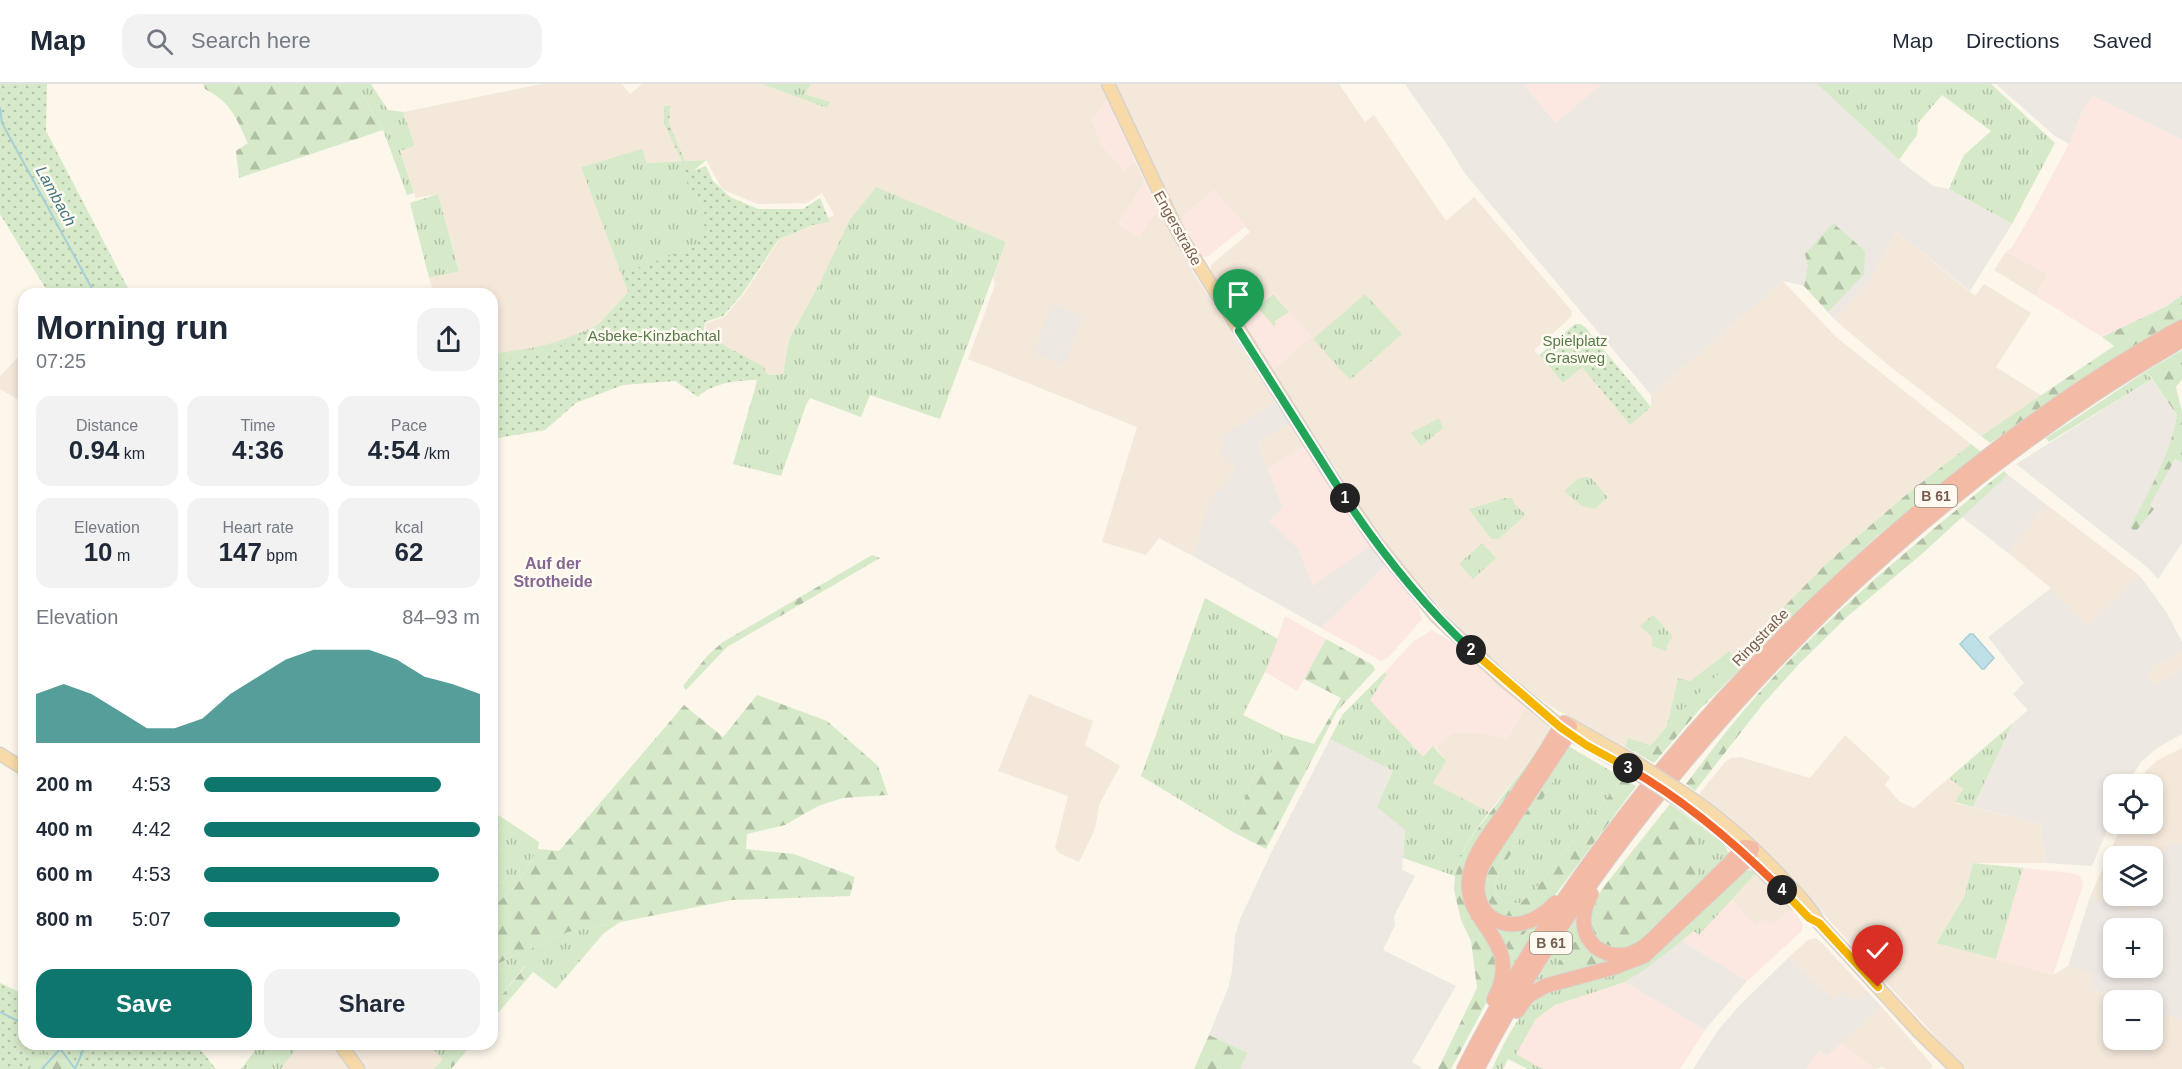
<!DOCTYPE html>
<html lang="en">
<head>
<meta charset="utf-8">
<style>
  :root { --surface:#fff; --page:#f2f2f3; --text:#1f2937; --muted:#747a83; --line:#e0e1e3; --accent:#0f766e }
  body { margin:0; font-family:Helvetica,sans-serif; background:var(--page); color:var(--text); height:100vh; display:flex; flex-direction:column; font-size:22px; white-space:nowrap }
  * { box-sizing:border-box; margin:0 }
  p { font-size:20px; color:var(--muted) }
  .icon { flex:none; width:33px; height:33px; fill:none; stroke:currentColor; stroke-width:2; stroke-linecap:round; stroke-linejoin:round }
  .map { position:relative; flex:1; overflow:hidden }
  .sheet { position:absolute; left:18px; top:204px; width:480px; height:762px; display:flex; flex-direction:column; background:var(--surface); border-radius:18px; box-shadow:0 3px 9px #0003 }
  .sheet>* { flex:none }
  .buttons { position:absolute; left:2103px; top:690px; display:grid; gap:12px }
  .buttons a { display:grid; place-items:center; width:60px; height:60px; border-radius:12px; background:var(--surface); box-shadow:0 3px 9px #0003; font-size:30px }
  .pin { position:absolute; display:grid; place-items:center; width:51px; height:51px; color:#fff; margin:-62px -26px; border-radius:50% 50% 50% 0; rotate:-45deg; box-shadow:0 0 6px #0007 }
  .pin .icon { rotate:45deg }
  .km { position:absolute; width:30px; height:30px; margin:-15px; border-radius:50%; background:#222; color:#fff; font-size:16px; line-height:30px; text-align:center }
  .round { display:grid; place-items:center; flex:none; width:63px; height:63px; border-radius:18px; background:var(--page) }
  .head { display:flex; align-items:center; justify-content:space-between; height:102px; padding:0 18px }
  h1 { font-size:33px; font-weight:600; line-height:45px }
  .metrics { display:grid; grid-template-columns:repeat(3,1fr); gap:9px; height:102px; padding:6px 18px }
  .metrics div { display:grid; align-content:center; border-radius:15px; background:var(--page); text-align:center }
  .metrics b { font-size:26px; font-weight:600 }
  .metrics small { font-size:16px; font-weight:400 }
  .metrics p { font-size:16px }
  .chart { height:168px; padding:12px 18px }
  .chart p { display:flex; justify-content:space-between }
  .chart svg { width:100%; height:108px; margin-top:6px; fill:var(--accent); opacity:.7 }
  .action { display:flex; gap:12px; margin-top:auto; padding:12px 18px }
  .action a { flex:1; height:69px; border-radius:18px; background:var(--accent); color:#fff; font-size:24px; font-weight:600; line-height:69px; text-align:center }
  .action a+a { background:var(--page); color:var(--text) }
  ul { padding:0 18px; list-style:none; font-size:20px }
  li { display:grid; grid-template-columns:96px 72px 1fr; align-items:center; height:45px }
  li i { height:15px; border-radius:8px; background:var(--accent) }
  header { display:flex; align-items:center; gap:36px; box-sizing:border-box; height:84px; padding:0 30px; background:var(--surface); border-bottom:2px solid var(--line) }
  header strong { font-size:28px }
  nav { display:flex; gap:33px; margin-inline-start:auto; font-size:21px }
  .search { width:420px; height:54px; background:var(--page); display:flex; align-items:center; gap:15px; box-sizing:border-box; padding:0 21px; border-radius:18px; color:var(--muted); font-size:22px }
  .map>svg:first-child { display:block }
</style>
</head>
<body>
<header>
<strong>Map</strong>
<div class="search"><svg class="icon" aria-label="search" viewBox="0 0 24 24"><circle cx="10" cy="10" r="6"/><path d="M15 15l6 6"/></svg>Search here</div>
<nav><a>Map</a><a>Directions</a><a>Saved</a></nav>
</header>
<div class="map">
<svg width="2182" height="985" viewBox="0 0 2182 985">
  <defs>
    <pattern id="grass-tufts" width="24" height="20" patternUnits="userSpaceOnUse" patternTransform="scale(1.5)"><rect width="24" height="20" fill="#d6eac9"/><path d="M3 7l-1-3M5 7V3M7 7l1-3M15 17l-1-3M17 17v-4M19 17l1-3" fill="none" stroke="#b2c1a5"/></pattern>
    <pattern id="forest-firs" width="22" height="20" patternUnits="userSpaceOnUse" patternTransform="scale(1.5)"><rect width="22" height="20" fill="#d6eac9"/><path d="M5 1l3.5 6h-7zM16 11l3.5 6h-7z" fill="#b2c1a5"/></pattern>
    <pattern id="park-dots" width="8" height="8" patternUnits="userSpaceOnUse" patternTransform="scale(1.5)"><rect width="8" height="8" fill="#d6eac9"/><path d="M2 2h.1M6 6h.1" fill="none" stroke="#b2c1a5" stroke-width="1.8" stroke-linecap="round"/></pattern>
  </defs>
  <rect width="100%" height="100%" fill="#fcf6eb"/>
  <!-- residential -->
  <path fill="#f4e8da" d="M542,0H622L630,10L642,0H762L826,23L829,18L805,10L811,0H1100L1107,16L1092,36L1102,61L1124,87L1135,77L1145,98L1118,140L1139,153L1158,124L1193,188L1248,275L1278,317L1268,323L1228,396L1211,416L1193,472L1159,454L1146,471L1102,458L1137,343L968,275L995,201L993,194L1006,158L821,197L789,255L783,290L769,291L705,250L706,239L724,233L744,210L779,156L834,131L822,109L807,119L757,120L722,105L706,76L647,79L642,66L581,83L628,208L599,240L567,255L534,265L492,269V210H434L429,194L459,186L438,110L416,114L400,67L415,62L403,28Z
    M1115,0H1339L1365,38L1374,31L1446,137L1474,113L1572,227L1571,233L1534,266L1563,299L1582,283L1630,341L1651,323V311L1783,197L1836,253L1971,360L1913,405L1828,478L1735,574L1729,567L1690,597L1678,594L1667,642L1651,661L1628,654L1625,663L1555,625L1515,598L1442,526L1386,461L1272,287L1311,252L1242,239L1211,188V181L1250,148L1214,106L1178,137L1143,66Z
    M1897,148L1975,212L1984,200L2031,229L1996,283L2042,312L1981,352L1888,281L1834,235L1869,198Z
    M2006,168L2047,189L2036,212L1994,186Z
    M24,267V319L0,305V292Z
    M1291,337L1306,361L1268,385L1258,359Z
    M2047,421L2140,492L2086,542L2051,504L2008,469Z
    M2182,567V586L2154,601L2148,590L2156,582Z
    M1029,610L1093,637L1085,661L1120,682L1099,721L1095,745L1079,778L1059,769L1055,764L1068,712L998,687Z
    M1525,623L1548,641L1550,650L1489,728L1432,699L1446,677L1436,664L1451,649H1481L1507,655Z
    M1845,651L1890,693L1885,701L1900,718L1914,724L1949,694L1963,705L1955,719L2042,740L2041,750L2046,779H1973L1964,813L1936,858L2053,891L2068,882L2093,891L2089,904L2124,916H2114V956H2152L2153,926L2182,936V985H1965L1777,779L1732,735L1699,710L1725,678L1731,674L1740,673L1810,694Z
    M2182,664V759L2178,761L2168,758L2153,795L2152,772H2114V812H2145L2138,828L2090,813L2122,740H2152V700H2139L2146,687L2158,676Z
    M1756,789L1792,824L1771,842H1755L1731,815Z
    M1815,854L1819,856L1868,908L1860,915H1834L1789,873L1808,856Z
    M1881,922L1928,976L1933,982L1930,985H1886L1883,983L1875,985L1840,959Z
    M302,960H334L352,985H281L298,962Z
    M345,960H428L444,975L434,985H364Z"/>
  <!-- commercial -->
  <path fill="#fce8e0" d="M1523,0H1602L1556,39Z
    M2093,12L2182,56V211L2167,222L2102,253L2036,212L2047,189L2006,168L2012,163L2027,138L2069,60L2083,25Z
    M1107,16L1135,77L1124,88L1102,62L1092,35Z
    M1145,98L1158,124L1139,153L1118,140Z
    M1214,106L1246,142L1208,172L1202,173L1195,169L1178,137Z
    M1273,208L1311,252L1272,287L1242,239L1246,229Z
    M1306,361L1371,461L1313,503L1298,464L1269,437L1283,424L1268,385Z
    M1387,480L1419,525L1422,535L1388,574L1381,577L1321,544Z
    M1285,532L1326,555L1297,607L1265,588Z
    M1432,546L1450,557L1525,623L1507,655L1481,649H1451L1436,664L1433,662L1423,674L1369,616L1386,590L1384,589L1413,558Z
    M2023,784L2072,789L2080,792L2083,801L2053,891L1996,875Z
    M1731,815L1755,842L1764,835L1771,842L1792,824L1803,840L1802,847L1747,897L1681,856L1694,847L1699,851Z
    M1625,898L1705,946L1680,985H1542L1515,970L1536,935L1555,921Z
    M1840,959L1875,985H1806L1819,967L1827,972Z"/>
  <!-- industrial -->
  <path fill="#eee8e3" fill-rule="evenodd" d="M1405,0H1523L1556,39L1602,0H1817L1899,76L1933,102L1949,105L2012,140L1970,207L1897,148L1869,198L1834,235L1804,202L1783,197L1651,311L1466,91L1446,59Z
    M1996,0H2182V56L2093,12L2083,25L2069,60L2055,52Z
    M1051,220L1083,232L1065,281L1033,269Z
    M2152,295L2177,331L2173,350L2166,370L2182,379V459L2158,495L2148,484L2016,380Z
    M1278,317L1291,337L1258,359L1283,424L1269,437L1298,464L1313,502L1371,461L1387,480L1321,544L1193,472L1210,416L1228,396L1235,383L1219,369L1226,350Z
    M2008,391L2047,421L2008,469L1962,433Z
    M2140,492L2167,529L2182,558V567L2156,582L2148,590L2154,601L2182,586V650L2157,664L2141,678L2127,700H2114L2113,732L2092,782L2046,779L2041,750L2042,740L1973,723L2013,639L2028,626L2013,610L2024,599L1988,553L2051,504L2086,542Z
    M1330,655L1393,687L1405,746L1402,786L1415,792L1394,832L1395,841L1383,866L1456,902L1412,978L1421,983L1420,985H1240L1248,969L1209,951L1228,904L1232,888L1235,852L1240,835L1272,767Z
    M2168,758L2178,761L2182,759V936L2153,926L2152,916H2124L2089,904L2093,891L2068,882L2090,813L2138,827L2145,812H2152L2153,795ZM2114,844H2152V884H2114Z
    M1681,856L1747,897L1705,946L1625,898L1646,885Z
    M1789,873L1834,915L1843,908L1848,914L1860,915L1868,908L1881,922L1827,972L1819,967L1806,985H1693L1719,945L1739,922Z"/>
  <!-- grass -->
  <path fill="url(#grass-tufts)" d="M356,0H371L388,26L403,28L415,62L400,67L414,109L407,111L383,46Z
    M762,0H811L805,10L830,18L827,24Z
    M1817,0H1991L2055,59L2012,140L1949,105L1964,71L1991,47L1942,11L1918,39L1917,51L1899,76Z
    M642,65L647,79L706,76L685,94L712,139L706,180L628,208L581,83Z
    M876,103L1006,158L940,335L870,311L861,333L810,314L806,321L781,392L733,380L756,301L758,284L769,291L783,290L789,255L821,197L849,137Z
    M438,110L459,187L429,194L410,119Z
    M1365,210L1402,250L1350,296L1313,255Z
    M599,240L601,273L492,295V269C536,265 558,260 599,240Z
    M2145,288L2152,295L2049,358L2046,354Z
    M1439,334L1443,344L1421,362L1411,349Z
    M1585,393L1591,394L1608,413L1595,425L1582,422L1564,407L1578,395Z
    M1505,414H1512L1515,421L1526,431L1498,455H1491L1469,425Z
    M1482,459L1496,474L1473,495L1459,480Z
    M1205,514L1278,555L1265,588L1243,631L1284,651L1252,694L1233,748L1141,692Z
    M1653,531L1673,553L1668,559L1666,567L1652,562V553L1640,542Z
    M1729,567L1735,574L1667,642L1678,594L1690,597Z
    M1384,589L1387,590L1370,616L1423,673L1433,662L1446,677L1433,699L1489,728L1466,760L1455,792L1403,774L1405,746L1377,723L1393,687L1330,655L1343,630Z
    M2013,639L1973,723L1955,718L1963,705L1949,694Z
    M1628,654L1651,661L1635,668L1625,663Z
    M1568,662L1623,694L1533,808L1520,819C1507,820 1501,818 1494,806L1496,795L1568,671L1559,676Z
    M492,727L539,758L538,765L516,802L492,824Z
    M1688,733L1724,760L1729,770L1723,781L1698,804Z
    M1973,779L2023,784L1996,875L1936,859L1964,813Z
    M1749,786L1756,789L1699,851L1694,847L1646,885L1625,898L1555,921L1536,935L1516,970L1542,985H1528L1508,975L1503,985H1492C1506,955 1521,921 1552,905L1640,881L1673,854L1720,811L1742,788Z
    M1582,825L1593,868L1551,891L1569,889L1528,908Z
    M1543,836L1505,897L1501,862L1511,869L1516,865L1529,842Z
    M620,838L604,849L556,905L525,882L492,923V882L568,848Z
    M0,946C18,956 35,962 54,971L41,985H0Z
    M260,960H297L298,962L281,985H241Z
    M428,960H463L451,975V985H434L443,975Z"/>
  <!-- forest -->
  <path fill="url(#forest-firs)" d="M203,0H356L383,46L239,94L236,67L248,59C236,34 231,18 205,5Z
    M1833,139L1865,167L1864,190L1828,228L1804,202L1808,181L1805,170Z
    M2182,211V236L2123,270L1990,359L1981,352L2114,262L2102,253L2167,222Z
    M2182,266V295L2176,303L2182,327V379L2175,375L2150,421L2154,425L2137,446H2133L2130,443C2149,407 2170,372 2177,331L2151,293L2145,288Z
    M1971,360L1981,368L1875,454L1827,499L1701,624L1654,679L1635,668L1651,661L1667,642L1828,478L1913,405Z
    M2004,387L2008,391L1923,469L1848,532L1799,580L1763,620L1695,707L1686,700C1709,670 1732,639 1757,611C1831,528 1918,457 2004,387Z
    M872,471L880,474L727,563L686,606L683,602L708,571L723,558Z
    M1326,555L1373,581L1375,586L1337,627L1266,765L1233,748L1252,694L1284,651L1314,660L1341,614L1304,595Z
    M757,611L827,637L878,682L888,711L843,714L818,722L785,741L747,750L746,765L794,770L855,793L850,812L732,816L620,838L568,848L492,882V824L516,802L538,765L559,767L684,621L723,653Z
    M1550,650L1472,769L1489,855L1499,881L1492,908L1451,985H1438L1477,904L1471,857L1461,836L1454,806L1455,792L1466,760Z
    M1569,670L1496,795L1494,806C1501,818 1507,820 1520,819L1533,808L1623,694L1636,702L1553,814L1531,833L1506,834L1496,828L1487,816L1483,803L1492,776L1559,676Z
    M1670,720L1688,733L1698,747V804L1641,857L1623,865L1602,860L1592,849L1589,838L1591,823L1602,805Z
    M1498,840L1529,842L1516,865L1511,869C1500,860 1498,854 1498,840Z
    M1572,858H1582L1593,868L1622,875L1569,889L1551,892Z
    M526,882L533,888L492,936V923Z
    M1209,951L1248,969L1240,985H1194Z
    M30,960H60L79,985H41L53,971Z
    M463,960H472L451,985V975Z"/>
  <!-- park -->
  <path fill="url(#park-dots)" d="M0,0H47L46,47L131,210H49L0,130Z
    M664,22H670L669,39L689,88L706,82L713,97L730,113L758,125H803L820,114L830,138L812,141L778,156L743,209L723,232L705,238L703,250L764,283L768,295C745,297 715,296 698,313L675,297L623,301L576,319L545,346L492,355V280L540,267L544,273L599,240L628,208L625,194L637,184L693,164L702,151L706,134L703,125L685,94L682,78L664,39Z
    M1575,240H1580L1585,243L1651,323L1630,341L1582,283L1563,299L1539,271Z
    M0,899L24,910V960H47L27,985H0Z
    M57,960H196L216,985H75Z"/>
  <!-- garden -->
  <path fill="#d6eac9" d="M1273,210L1289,228L1275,237L1276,240L1274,242L1258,224Z
    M1577,248L1589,261L1579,271L1567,258Z
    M1570,268L1580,279L1569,288L1559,277Z"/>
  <!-- water -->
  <path fill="#bfe0e6" stroke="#a6cfd7" stroke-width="1.5" d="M1970,550H1973L1994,574L1984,585H1982L1960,560Z"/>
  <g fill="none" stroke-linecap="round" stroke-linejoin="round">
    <!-- stream -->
    <path stroke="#a6cfd7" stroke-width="2" d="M0,24L2,39L95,210
      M0,928L24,940
      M57,960L75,985
      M42,985L60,965
      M75,985L86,960"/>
    <defs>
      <path id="major" d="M1108,0L1178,148L1331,392L1378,461L1436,532L1504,596L1569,649L1632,686
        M1568,640L1637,679
        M0,670L24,685
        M1685,710C1723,735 1756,765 1787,799C1799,812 1811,824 1819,839L1919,948L1957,985
        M1680,717C1723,746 1759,783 1795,819
        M340,960L358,985"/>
      <path id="highway" d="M1494,916C1525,855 1465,843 1469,797C1471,770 1493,746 1508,724C1526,698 1545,671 1560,643L1564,639L1570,643L1569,649L1484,778C1458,831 1514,864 1555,819
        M1517,927L1528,912L1545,902L1615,883L1644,872L1750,773L1752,764L1744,763L1730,779C1711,798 1691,817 1671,837C1659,848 1648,863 1632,869C1616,875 1597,869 1588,854C1580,839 1584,824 1591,810
        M1464,985C1572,770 1740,577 1924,423C2004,356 2090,293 2182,243
        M1477,985C1524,893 1582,807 1646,726C1794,538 1975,376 2182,256"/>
    </defs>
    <!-- major casing -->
    <use href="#major" stroke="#d9d2cd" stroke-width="15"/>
    <!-- highway casing -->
    <use href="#highway" stroke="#d9d2cd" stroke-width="16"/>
    <!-- major -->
    <use href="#major" stroke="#f7daa7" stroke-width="12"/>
    <!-- highway -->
    <use href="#highway" stroke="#f3baa5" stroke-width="14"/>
    <defs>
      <path id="major-bridge" d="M1637,679L1685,710
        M1632,686L1680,717"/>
    </defs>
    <!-- major-bridge casing -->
    <use href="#major-bridge" stroke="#d9d2cd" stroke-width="15" stroke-linecap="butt"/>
    <!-- major-bridge -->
    <use href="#major-bridge" stroke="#f7daa7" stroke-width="12"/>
  </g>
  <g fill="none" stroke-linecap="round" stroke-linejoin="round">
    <defs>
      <path id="split-1" d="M1239,247L1345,414"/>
      <path id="split-2" d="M1345,414C1381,468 1423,521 1471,566"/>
      <path id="split-3" d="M1471,566L1560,643L1586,661L1628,684"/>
      <path id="split-4" d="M1628,684C1686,717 1735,759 1782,806"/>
      <path id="split-5" d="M1782,806L1809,834L1819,839L1878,903"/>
    </defs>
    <!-- split-1 casing -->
    <use href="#split-1" stroke="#fff" stroke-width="12"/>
    <!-- split-2 casing -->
    <use href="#split-2" stroke="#fff" stroke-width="12"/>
    <!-- split-3 casing -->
    <use href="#split-3" stroke="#fff" stroke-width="12"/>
    <!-- split-4 casing -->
    <use href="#split-4" stroke="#fff" stroke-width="12"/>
    <!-- split-5 casing -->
    <use href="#split-5" stroke="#fff" stroke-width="12"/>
    <!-- split-1 -->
    <use href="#split-1" stroke="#22a559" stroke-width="8"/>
    <!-- split-2 -->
    <use href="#split-2" stroke="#22a559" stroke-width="8"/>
    <!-- split-3 -->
    <use href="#split-3" stroke="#f5b400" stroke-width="8"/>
    <!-- split-4 -->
    <use href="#split-4" stroke="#f0652b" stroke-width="8"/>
    <!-- split-5 -->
    <use href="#split-5" stroke="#f5b400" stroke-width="8"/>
  </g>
  <g text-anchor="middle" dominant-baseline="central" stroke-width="5" stroke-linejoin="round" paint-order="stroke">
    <!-- shield labels -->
    <g fill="#fefaf2" stroke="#a08c7f" stroke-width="1.5">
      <rect x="1915" y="401" width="42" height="22" rx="4.5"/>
      <rect x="1530" y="848" width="42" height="22" rx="4.5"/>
    </g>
    <g font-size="14" font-weight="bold" fill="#775d4e">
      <text x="1936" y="412">B 61</text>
      <text x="1551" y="859">B 61</text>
    </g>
    <!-- street labels -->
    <g font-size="15" fill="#775d4e" stroke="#fefaf2">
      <text transform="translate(1178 144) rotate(61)">Engerstraße</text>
      <text transform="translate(1760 553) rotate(-46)">Ringstraße</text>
    </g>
    <!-- park labels -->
    <g font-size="15" fill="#557c46" stroke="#fefaf2">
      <text x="654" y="251">Asbeke-Kinzbachtal</text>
      <text x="1575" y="256">Spielplatz<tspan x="1575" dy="17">Grasweg</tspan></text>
    </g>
    <!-- water labels -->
    <g font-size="16" font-style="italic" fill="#457782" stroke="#fefaf2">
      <text transform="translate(56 112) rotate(61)">Lambach</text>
    </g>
    <!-- neighbourhood labels -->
    <g font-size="16" font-weight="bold" fill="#846692" stroke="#fefaf2">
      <text x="553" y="479">Auf der<tspan x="553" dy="18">Strotheide</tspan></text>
    </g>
  </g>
</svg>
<div class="buttons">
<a><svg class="icon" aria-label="locate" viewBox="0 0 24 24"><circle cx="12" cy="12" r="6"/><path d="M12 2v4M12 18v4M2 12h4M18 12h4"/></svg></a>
<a><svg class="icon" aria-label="layers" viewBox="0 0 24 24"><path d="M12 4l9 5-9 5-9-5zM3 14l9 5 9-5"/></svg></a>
<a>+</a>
<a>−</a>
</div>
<div class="pin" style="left:1239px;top:247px;background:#1e9e55"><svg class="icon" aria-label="arrive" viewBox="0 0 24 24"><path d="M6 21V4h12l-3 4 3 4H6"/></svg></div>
<div class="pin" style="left:1878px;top:903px;background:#d93025"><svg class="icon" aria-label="check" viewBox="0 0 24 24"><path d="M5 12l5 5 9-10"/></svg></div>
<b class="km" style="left:1345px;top:414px">1</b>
<b class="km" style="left:1471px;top:566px">2</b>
<b class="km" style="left:1628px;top:684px">3</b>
<b class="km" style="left:1782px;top:806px">4</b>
<section class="sheet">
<div class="head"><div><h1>Morning run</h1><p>07:25</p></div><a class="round"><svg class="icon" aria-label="share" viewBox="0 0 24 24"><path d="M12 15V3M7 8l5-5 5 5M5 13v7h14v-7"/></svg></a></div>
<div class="metrics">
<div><p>Distance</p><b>0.94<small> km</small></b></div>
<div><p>Time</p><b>4:36</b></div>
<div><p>Pace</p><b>4:54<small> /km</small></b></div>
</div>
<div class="metrics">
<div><p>Elevation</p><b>10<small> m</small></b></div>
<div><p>Heart rate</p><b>147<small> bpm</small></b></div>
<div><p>kcal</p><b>62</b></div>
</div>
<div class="chart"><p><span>Elevation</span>84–93 m</p>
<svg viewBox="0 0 160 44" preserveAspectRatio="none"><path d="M0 44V24L10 20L20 24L30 31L40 38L50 38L60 34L70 24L80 17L90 10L100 6L110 6L120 6L130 10L140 17L150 20L160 24V44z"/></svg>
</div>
<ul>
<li><b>200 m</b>4:53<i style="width:86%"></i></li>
<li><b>400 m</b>4:42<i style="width:100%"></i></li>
<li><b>600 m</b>4:53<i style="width:85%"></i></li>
<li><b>800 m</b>5:07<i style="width:71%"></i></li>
</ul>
<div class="action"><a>Save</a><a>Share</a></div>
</section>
</div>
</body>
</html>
